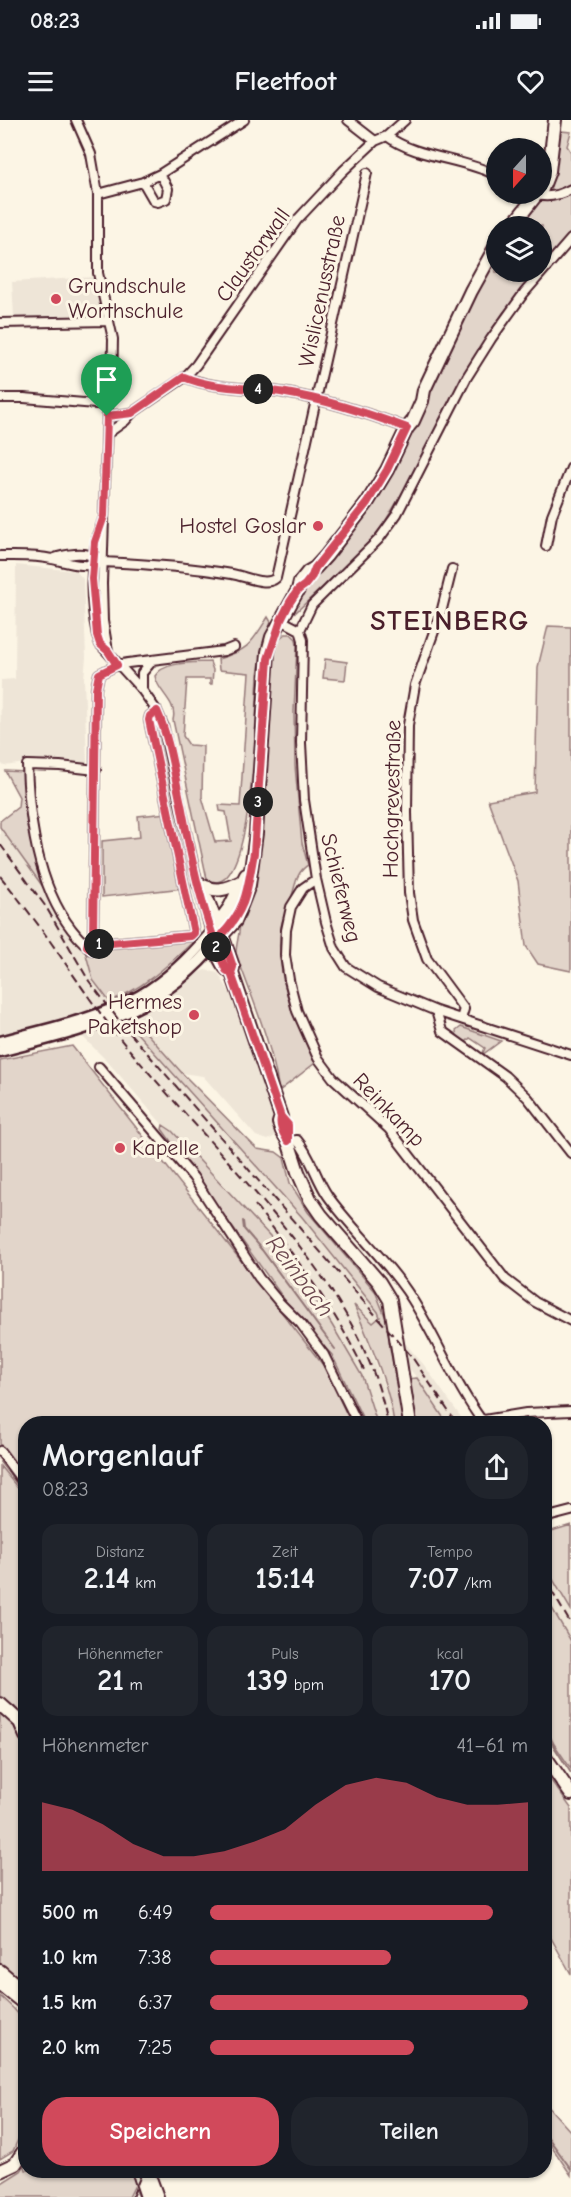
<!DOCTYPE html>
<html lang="de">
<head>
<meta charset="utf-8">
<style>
  :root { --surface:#171b24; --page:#20242c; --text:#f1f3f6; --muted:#9ea1a6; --accent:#d1495b }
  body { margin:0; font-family:"Comic Neue",sans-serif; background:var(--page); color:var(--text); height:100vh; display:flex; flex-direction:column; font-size:22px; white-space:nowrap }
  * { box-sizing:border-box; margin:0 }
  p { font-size:20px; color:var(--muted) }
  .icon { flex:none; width:33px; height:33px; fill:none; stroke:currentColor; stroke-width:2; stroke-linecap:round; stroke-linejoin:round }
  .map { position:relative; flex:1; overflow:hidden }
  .details { position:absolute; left:18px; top:1296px; width:534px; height:762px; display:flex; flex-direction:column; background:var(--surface); border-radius:24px; box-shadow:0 2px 4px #0004 }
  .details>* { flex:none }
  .needle { width:39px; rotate:201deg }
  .buttons { position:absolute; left:486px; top:18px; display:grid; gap:12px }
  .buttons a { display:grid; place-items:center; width:66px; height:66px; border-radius:50%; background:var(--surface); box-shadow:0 2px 4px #0004; font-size:30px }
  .pin { position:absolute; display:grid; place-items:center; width:51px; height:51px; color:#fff; margin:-62px -26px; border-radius:50% 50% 50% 0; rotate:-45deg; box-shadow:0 0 6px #0007 }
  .pin .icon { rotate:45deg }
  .km { position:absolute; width:30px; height:30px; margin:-15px; border-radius:50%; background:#222; color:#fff; font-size:16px; line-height:30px; text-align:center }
  .round { display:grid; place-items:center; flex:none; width:63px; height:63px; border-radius:24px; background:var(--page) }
  .overview { display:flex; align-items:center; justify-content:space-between; height:102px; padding:0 24px }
  h1 { font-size:33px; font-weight:700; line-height:45px }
  .stats { display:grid; grid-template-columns:repeat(3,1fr); gap:9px; height:102px; padding:6px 24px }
  .stats div { display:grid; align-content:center; border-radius:15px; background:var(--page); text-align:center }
  .stats b { font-size:30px; font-weight:700 }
  .stats small { font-size:16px; font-weight:400 }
  .stats p { font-size:16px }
  .chart { height:168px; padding:12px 24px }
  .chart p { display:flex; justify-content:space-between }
  .chart svg { width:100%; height:108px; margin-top:6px; fill:var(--accent); opacity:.7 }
  .primary-button { display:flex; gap:12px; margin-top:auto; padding:12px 24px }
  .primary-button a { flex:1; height:69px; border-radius:24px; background:var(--accent); color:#fff; font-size:24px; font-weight:700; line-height:69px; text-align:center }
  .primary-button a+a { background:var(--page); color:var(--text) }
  ul { padding:0 24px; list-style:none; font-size:20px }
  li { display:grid; grid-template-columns:96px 72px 1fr; align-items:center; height:45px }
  li i { height:15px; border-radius:8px; background:var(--accent) }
  .status { display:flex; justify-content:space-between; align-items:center; height:42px; padding:0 30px; background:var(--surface); direction:ltr }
  .status svg { height:16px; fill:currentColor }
  header { display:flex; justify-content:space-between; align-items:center; height:78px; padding:0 24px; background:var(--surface); font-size:27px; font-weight:700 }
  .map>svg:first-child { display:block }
</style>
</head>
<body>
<div class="status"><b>08:23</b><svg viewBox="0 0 49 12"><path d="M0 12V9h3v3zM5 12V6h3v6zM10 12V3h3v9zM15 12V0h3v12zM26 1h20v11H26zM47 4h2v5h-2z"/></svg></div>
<header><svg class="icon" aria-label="menu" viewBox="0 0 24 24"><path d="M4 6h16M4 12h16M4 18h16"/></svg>Fleetfoot<svg class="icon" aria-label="heart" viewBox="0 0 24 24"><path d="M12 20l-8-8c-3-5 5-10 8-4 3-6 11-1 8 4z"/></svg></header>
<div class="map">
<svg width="571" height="2077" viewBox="0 0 571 2077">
  <rect width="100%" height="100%" fill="#fcf5e5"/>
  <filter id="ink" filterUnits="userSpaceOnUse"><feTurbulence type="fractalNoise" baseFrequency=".0167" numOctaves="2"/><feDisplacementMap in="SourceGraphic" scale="12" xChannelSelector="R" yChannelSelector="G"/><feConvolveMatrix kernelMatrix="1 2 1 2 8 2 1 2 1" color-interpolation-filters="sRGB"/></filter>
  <g filter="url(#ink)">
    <!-- built -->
    <path fill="#eee5d7" d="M94,157L102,196L14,197L12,162Z
      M16,445L76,451L83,459L86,538L84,558L87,645L25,643L4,646L0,642L1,560L15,559Z
      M0,707L46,771L64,805L84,827L93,860L109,881L302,1097L378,1192L424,1245L465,1303H447L417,1258L392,1227L355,1186L393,1291L394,1303H377L362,1256L332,1205L172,1011L163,1005L108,942L84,918L59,901L0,919Z
      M205,850L218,853L235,881L275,1005V1016L268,1020L256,1016L203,956L182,953L134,899L168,878L198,853Z
      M545,1446L571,1490V1521L545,1477Z"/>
    <!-- green -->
    <path fill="#e2d5ca" stroke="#967a7a" stroke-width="1.5" d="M561,11L571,12L567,26L571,32V64L554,73H546Z
      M571,74V114L542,148V106H518L539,81L557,79Z
      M496,137V152H538L503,193L473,240L406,367L383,405L367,425L296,492L294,489L305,470L347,415L411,310L477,172Z
      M268,497L271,502C265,520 260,537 258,555C256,578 255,789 207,759L173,600C178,582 157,572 155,556C164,541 194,543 210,542L213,550L212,564H210V559H187L183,616L189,625L203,626L202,677L215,722L231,721L226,692L220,691L219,685L240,686L249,553L219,550L218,539C249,530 251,524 268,497Z
      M548,506L571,507V851L538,844L526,826L518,761L488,680L535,672L538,547Z
      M285,514H291L296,519L297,526L294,592L295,646L302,723L308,745C297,752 296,762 293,772C290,784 283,794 281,807C274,855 295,900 315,943L279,971C272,923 252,879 236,833C236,823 242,806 239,800L272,542C274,531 275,521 285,514Z
      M325,539L347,542L345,560L323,558Z
      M5,651L26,652L36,733L46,771L0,707V701L18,687L19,677Z
      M167,693L183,768L102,777V721L140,717L138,696Z
      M196,819C171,842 142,871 109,881L93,860L84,827Z
      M134,899L182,953L257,1029L276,1032L284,1038L290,1063L308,1092L375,1171L387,1201L390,1228L404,1303H394C389,1264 369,1221 354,1185L373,1203L380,1197L378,1192L302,1097L127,902Z
      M461,907L501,921L482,935L485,928L470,918L465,923L457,917L456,911Z
      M72,926L323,1245L351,1303L26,1304L25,1357L0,1324V940Z
      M163,1005L172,1011L283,1130L332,1205L362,1256L377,1303H365L332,1235L302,1204L162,1009Z
      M417,1258L447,1303H417L406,1259Z
      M0,1346L25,1377V1600L15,1587L0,1577Z
      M571,1405V1490L545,1446V1413Z
      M545,1476L571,1521V1649L554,1624L545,1606Z
      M0,1590L16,1607L25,1629V1864L0,1845Z
      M544,1651L571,1688V1854L545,1807Z
      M0,1876L14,1889L26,1903L25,2004L13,2031L0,2039Z
      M544,1982L571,2012V2055L545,2017Z
      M25,2045L26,2050L132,2051L143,2077H139L134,2067L129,2077H0V2064L21,2051Z"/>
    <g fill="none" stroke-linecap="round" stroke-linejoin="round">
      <!-- stream -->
      <path stroke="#917474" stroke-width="2" d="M243,1101L244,1109L262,1130L335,1229
        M0,1342L26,1376
        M544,1611L571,1653
        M544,2012L571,2049"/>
      <defs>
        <path id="minor" d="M76,0L91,34L98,74V153L113,219L112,271L111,280L108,285L107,296L102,464L103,501L108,531
          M348,0L375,21
          M387,16C416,38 463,38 496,55
          M160,54L244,0
          M98,74L143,62L160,54L168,69L166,79L158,82L154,81L143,62
          M535,74C547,79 560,75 571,69
          M0,203L109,201
          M185,257C214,270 254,267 286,273C328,280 367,293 407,308
          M0,278H24L108,285
          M108,285L104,279L110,256
          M107,296L132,293
          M107,314L125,301L132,293L185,257L196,245L297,100L343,51L375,21L387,16L405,0
          M103,400C89,437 89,477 97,515L100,524L142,570L157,591L163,605L194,748L211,813
          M546,426L552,395L571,348
          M0,436C17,436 36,435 52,439C70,443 85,449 103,442C146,444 190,447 232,454C245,456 266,467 276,458L367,53
          M52,439C65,434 85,431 97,438
          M452,449L442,489L415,565L408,605L407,693L409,773L413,800L427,839L464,889L461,899
          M281,500L300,510L303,520L301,623L304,680L316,759L326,802L334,828L346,847L378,867L436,891L571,935
          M300,510L312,485L379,419L397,394L467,257L491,219L524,173L571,119
          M142,570V553L153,540
          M316,759L303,768L291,787L286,810L285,835L289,860L297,891L318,938L333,958L389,1009L505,1159L535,1182L571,1201
          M200,765L210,781L219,805
          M93,818L96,569L99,554L117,545L128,543L224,531L234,527
          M87 824a6 6 0 1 1 12 0a6 6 0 1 1-12 0Z
          M87,823H84C40,781 29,703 27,645L60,646L96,650
          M99,824L191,816L194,813L149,600L150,596L157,591
          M436,891L442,911L505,956L528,978L571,1033
          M99,947L193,1057L259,1158L279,1182L301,1204L324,1235L358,1304
          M288,1021L297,1020C311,1036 316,1059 328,1076C354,1112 388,1141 412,1179C436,1217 453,1261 480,1298L484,1300L526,1293L571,1291
          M0,1331L26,1366
          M544,1398L571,1391"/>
        <path id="secondary" d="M0,922C44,910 100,899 140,876C168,860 190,837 211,813
          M0,931C90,907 157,896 219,819"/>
        <path id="primary" d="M542,69L549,51L555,0
          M512,106L537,74
          M199,764C216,773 226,770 243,761
          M232,853C219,846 215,825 211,813L230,787L246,755
          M410,1304L390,1180L379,1162L321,1095L310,1079L298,1052L288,1021L282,1011L279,1003L281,997L232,853L233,847L222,815L235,801L249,765L256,713L268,532L272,517L298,470L300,462L308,452L315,448L326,436L367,383L387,350L407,308L413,301L422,281L424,270L471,171L496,126
          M544,1635L571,1674
          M138,2050L147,2077
          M0,2051L15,2044L26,2028"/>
        <path id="trunk" d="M0,1584L20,1602L26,1616
          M0,1851L26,1873
          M0,1864L26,1885
          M147,2050L157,2077"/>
      </defs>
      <!-- minor casing -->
      <use href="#minor" stroke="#4a1f2b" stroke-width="12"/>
      <!-- secondary casing -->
      <use href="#secondary" stroke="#4a1f2b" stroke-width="15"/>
      <!-- primary casing -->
      <use href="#primary" stroke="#4a1f2b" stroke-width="16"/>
      <!-- trunk casing -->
      <use href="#trunk" stroke="#4a1f2b" stroke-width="16"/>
      <!-- minor -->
      <use href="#minor" stroke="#fcf5e5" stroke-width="8"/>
      <!-- secondary -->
      <use href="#secondary" stroke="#fcf5e5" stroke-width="10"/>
      <!-- primary -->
      <use href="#primary" stroke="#fcf5e5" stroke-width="12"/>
      <!-- trunk -->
      <use href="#trunk" stroke="#fcf5e5" stroke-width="12"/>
      <!-- rail -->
      <path stroke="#4a1f2b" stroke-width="2" stroke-dasharray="9 4.5" stroke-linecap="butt" d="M0,724L46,787L89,861L121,903L412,1237L457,1304
        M0,756C18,778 36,801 52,824C77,860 99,894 127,927C168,976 212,1022 253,1070C313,1139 370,1212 388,1304
        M255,1085C297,1139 336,1190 365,1252
        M544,1458L571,1504
        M132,2077L143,2050"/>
    </g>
  </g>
  <g fill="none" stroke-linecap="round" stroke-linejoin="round" filter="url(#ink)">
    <defs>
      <path id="route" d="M107,296L104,396L95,422L92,459L97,515L100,524L108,531L117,545L99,554L96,569L93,818L88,821L87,826L92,830L97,828L99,824L191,816L194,813L149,600L150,596L157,591C170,620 174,653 181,684C191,738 202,792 223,843L226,850L231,853L281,997C279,1007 283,1013 288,1021V1005L281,997L231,853L233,847L222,815C248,786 247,769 254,733L268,539L281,500L290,482L298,470L305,465L312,456L315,448L367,383L387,350L407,308C367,293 328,280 286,273C254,267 214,270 184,257L132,293L107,296"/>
    </defs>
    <!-- route casing -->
    <use href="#route" stroke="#fff" stroke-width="12"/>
    <!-- route -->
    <use href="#route" stroke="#d1495b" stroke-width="8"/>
  </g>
  <!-- markers -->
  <g fill="#d1495b" stroke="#fcf5e5" stroke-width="2">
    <circle cx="56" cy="179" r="6"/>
    <circle cx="318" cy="406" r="6"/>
    <circle cx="194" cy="895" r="6"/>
    <circle cx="120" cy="1028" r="6"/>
  </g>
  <g text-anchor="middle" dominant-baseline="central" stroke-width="6" stroke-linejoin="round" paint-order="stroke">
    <!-- street labels -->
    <g font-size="22" fill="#4a1f2b" stroke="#fcf5e5">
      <text transform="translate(253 135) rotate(-54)">Claustorwall</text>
      <text transform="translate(322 171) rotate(-78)">Wislicenusstraße</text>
      <text transform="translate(392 679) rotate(-89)">Hochgrevestraße</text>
      <text transform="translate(341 768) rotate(76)">Schieferweg</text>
      <text transform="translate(389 990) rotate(46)">Reinkamp</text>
    </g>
    <!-- poi labels -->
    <g font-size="22" fill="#4a1f2b" stroke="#fcf5e5" text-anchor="start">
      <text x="68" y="166">Grundschule<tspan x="68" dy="25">Worthschule</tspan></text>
      <text x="306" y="406" text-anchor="end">Hostel Goslar</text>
      <text x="182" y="882" text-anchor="end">Hermes<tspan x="182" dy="25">Paketshop</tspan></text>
      <text x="132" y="1028">Kapelle</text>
    </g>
    <!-- water labels -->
    <g font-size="24" font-style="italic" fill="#6d4950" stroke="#fcf5e5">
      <text transform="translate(300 1156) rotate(53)">Reinbach</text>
    </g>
    <!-- district labels -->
    <g font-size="28" font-weight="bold" letter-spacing="1.5" fill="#4a1f2b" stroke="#fcf5e5">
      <text x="450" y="501">STEINBERG</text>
    </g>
  </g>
</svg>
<div class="buttons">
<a><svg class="needle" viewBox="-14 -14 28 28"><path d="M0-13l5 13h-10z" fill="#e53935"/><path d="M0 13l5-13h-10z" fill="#9ea1a6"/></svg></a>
<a><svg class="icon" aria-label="layers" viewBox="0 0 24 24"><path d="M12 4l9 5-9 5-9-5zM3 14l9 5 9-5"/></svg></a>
</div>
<div class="pin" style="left:107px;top:296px;background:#1e9e55"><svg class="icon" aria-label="arrive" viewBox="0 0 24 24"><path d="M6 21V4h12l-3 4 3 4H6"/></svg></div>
<b class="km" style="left:99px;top:824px">1</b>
<b class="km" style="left:216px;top:827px">2</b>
<b class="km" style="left:258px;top:682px">3</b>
<b class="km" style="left:258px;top:269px">4</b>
<section class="details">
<div class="overview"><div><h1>Morgenlauf</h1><p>08:23</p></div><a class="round"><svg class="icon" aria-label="share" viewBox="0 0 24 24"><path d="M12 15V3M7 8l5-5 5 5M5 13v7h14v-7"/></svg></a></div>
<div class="stats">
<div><p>Distanz</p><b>2.14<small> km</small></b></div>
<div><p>Zeit</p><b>15:14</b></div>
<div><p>Tempo</p><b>7:07<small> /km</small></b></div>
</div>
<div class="stats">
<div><p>Höhenmeter</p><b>21<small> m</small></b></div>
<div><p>Puls</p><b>139<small> bpm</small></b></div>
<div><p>kcal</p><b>170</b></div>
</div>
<div class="chart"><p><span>Höhenmeter</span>41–61 m</p>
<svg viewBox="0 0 160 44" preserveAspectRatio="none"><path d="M0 44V16L10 19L20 25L30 33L40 38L50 38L60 36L70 32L80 27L90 17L100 9L110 6L120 8L130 14L140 17L150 17L160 16V44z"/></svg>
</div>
<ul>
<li><b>500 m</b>6:49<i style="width:89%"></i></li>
<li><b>1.0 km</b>7:38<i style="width:57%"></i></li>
<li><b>1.5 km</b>6:37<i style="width:100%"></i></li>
<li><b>2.0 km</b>7:25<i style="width:64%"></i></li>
</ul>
<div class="primary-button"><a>Speichern</a><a>Teilen</a></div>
</section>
</div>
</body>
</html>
